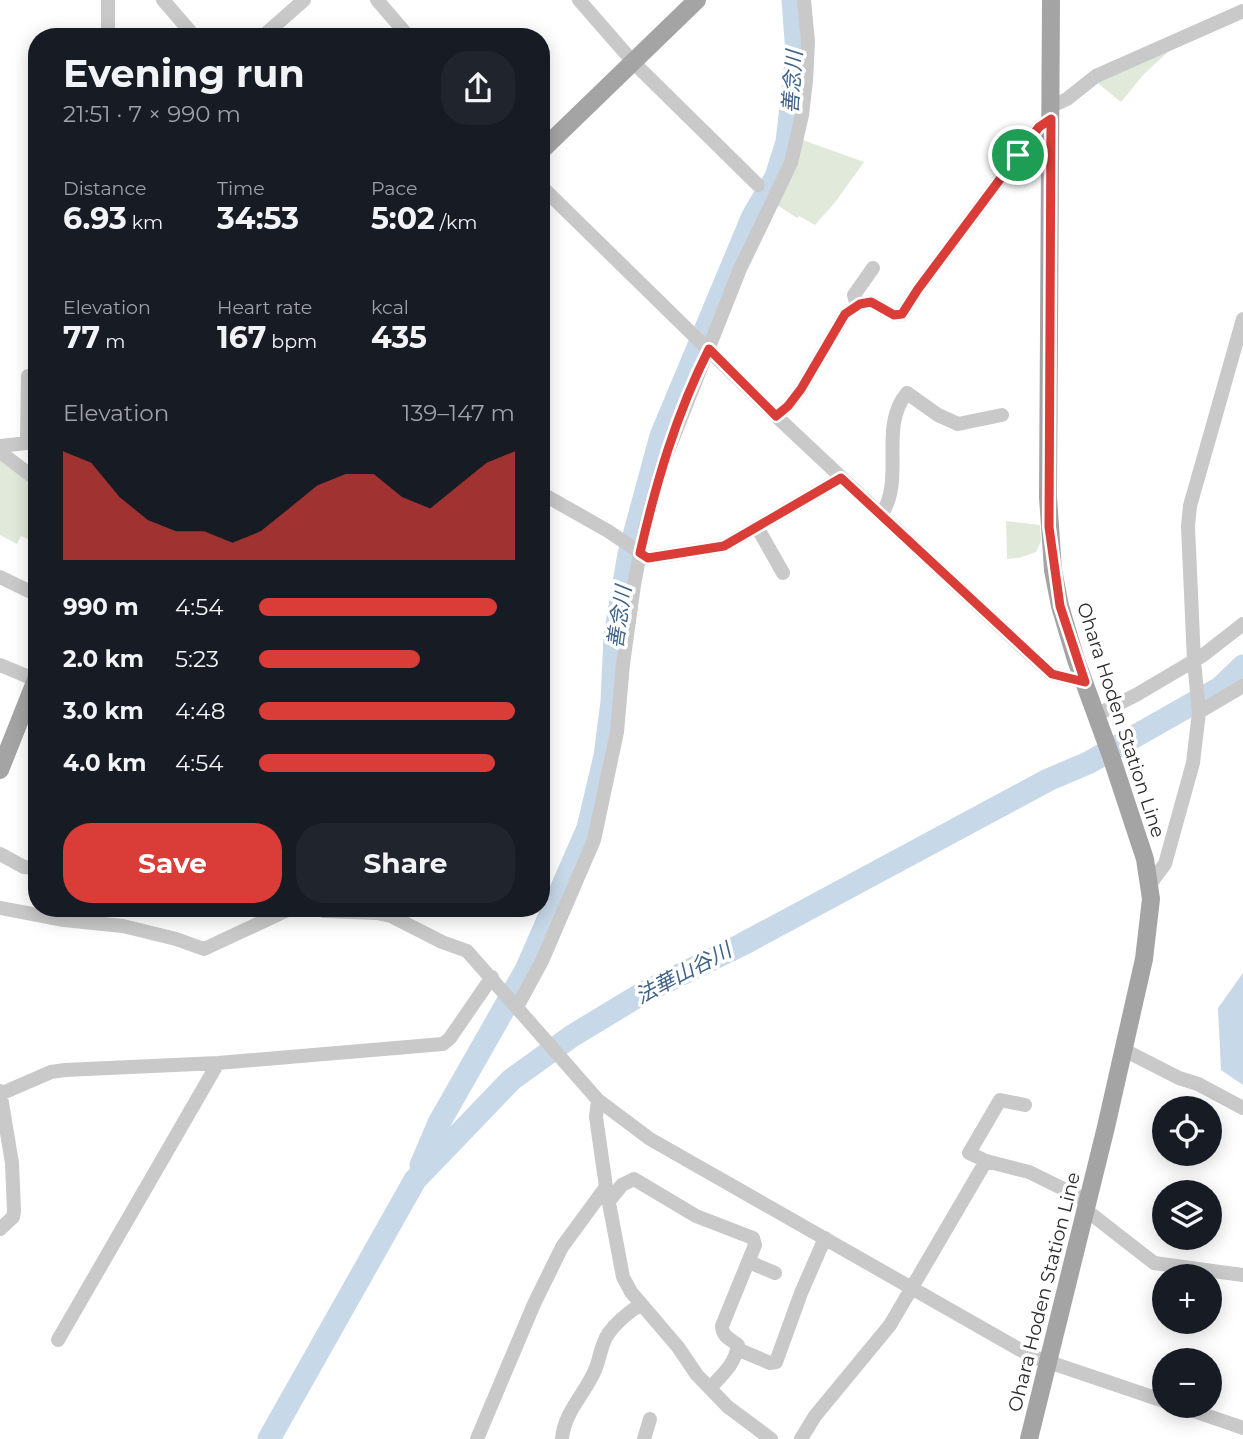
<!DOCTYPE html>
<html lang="en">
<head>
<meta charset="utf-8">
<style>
  :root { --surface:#171b24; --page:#20242c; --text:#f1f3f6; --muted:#9ea1a6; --accent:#da3d37 }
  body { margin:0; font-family:Montserrat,"Noto Sans JP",sans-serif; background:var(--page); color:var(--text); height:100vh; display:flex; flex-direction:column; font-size:26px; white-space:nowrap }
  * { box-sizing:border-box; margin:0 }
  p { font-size:23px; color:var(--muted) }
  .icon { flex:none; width:38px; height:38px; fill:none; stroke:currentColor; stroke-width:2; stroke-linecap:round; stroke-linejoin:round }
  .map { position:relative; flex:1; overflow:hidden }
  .sheet { position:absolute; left:28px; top:28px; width:522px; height:889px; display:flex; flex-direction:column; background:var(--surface); border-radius:28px; box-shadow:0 4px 18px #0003 }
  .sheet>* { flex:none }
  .tools { position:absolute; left:1152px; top:1096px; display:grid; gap:14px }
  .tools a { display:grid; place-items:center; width:70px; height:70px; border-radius:50%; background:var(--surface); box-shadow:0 4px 18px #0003; font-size:35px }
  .pin { position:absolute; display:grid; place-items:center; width:60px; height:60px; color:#fff; margin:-30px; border:4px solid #fff; border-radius:50%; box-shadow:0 2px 7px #0007 }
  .round { display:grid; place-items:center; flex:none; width:74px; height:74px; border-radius:28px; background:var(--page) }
  .headline { display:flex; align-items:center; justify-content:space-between; height:119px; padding:0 35px }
  h1 { font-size:38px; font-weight:700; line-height:52px }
  .figures { display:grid; grid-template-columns:repeat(3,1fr); gap:10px; height:119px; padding:7px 35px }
  .figures div { display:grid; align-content:center }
  .figures b { font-size:30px; font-weight:700 }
  .figures small { font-size:19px; font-weight:400 }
  .figures p { font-size:19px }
  .chart { height:196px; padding:14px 35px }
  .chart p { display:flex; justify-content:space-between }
  .chart svg { width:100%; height:126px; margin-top:7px; fill:var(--accent); opacity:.7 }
  .cta { display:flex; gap:14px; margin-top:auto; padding:14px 35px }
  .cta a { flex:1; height:80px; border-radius:28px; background:var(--accent); color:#fff; font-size:28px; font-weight:700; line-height:80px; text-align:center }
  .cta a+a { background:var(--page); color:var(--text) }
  ul { padding:0 35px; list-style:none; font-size:23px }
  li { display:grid; grid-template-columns:112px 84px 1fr; align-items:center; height:52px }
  li i { height:18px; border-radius:9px; background:var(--accent) }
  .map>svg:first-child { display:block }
</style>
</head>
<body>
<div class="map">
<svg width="1243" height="1439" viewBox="0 0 1243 1439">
  <rect width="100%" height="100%" fill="#fff"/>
  <!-- green -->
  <path fill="#e1e9da" d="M1165,49L1168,52L1144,74L1121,102L1095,81Z
    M800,139L864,162L836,201L815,225L799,216L797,218L774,203Z
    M0,455L37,482V543L21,536L17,544L0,535Z
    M1006,521L1040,525L1041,541L1036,552L1019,558L1007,559Z"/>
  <!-- water -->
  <path fill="#c7d8e8" d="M1243,973V1085L1221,1070L1218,1008Z"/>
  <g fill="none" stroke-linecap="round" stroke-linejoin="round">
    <!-- river -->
    <path stroke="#c7d8e8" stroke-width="23" d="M421,1165L439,1123L526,970L588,828L605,756L612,702L615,636L629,554L661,436L753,216L776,177L787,142L797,54L793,0
      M269,1439L415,1180L511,1080L572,1036L643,993L741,945L1048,780L1088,763L1220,688L1243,666"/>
    <!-- minor -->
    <path stroke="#c9c9c9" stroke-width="14" d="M163,0L195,37
      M377,0L409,37
      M579,0L634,63L758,185
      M108,37V0
      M262,37L304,0
      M1052,106L1067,99L1096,76L1243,11
      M541,186L776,416L1022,647L1052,674L1085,682
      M857,306L854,295L873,268
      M776,416L788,406L801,389L845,314L860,304L871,302L894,315L902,314L918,289L1039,127L1051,119
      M27,443L28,376
      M0,446L35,442
      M0,452L37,480
      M541,493L608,531L648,558L724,546L841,478
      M881,515C906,479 878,427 907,393L938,415L958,424L1002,415
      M757,527L783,573
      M0,577L37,595
      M0,665L36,680
      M1199,712L1243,686
      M1096,715L1136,695L1202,656L1243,624
      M0,854L24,867L37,868
      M1150,884L1165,864L1193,763L1199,712L1194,661L1188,526L1190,506L1243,319
      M0,908L64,920L123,926L176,939L204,949L292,908
      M319,908L324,911L377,913L391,916L442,942L467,951L598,1100L650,1139L1031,1356L1164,1401
      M517,1007L542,961L594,840L617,732L623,664L634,585L645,528L662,466L740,269L791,163L802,115L806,81L808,42L804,0
      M1124,1050L1179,1078L1198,1084L1243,1108
      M0,1091L12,1163L14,1211L13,1217L0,1229
      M0,1094L51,1072L65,1070L218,1063L443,1044L450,1038L492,977
      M598,1100L596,1117L606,1187L623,1277L631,1292L678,1347L697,1375L728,1407L771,1439
      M1025,1105L1000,1100L969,1153L986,1161L1029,1172L1088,1201
      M609,1201L622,1185L634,1179L696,1216L753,1238L755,1245L722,1326C722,1336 730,1339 738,1345C735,1364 723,1374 710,1388
      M1086,1210L1154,1263L1243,1275
      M749,1262L775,1273
      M58,1340L218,1063
      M737,1349L770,1363L776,1362L801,1293L825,1238
      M1176,1405L1243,1428
      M477,1439L534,1304L562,1247L606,1187
      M562,1439C564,1412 585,1394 595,1370C600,1359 601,1344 608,1334C616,1322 629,1312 641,1304
      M644,1439L650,1419
      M801,1439L815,1416L890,1325L986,1161"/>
    <!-- major -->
    <path stroke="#a4a4a4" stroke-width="18" d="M541,151L697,0
      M0,770L37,677
      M1029,1439L1106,1127L1144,959L1151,899L1145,859L1111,756L1076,660L1060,606L1053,570L1048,497L1051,0"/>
  </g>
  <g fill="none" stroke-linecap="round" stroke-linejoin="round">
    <defs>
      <path id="route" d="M1051,119L1049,527L1060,606L1085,682L1052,674L841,478L724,546L648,558L640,553C656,483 676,414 709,349L776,416L788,406L801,389L845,314L860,304L871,302L894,315L902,314L918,289L1039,127Z"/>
    </defs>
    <!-- route casing -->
    <use href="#route" stroke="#fff" stroke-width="14"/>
    <!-- route -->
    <use href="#route" stroke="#da3d37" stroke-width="9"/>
  </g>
  <g text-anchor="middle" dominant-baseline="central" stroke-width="7" stroke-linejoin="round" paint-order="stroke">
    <!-- street labels -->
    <g font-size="19" fill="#2c2c2c" stroke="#fff">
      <text transform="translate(1121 720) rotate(72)">Ohara Hoden Station Line</text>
      <text transform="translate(1044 1292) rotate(-76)">Ohara Hoden Station Line</text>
    </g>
    <!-- water labels -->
    <g font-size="21" font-style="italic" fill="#406488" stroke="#fff">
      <text transform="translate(792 82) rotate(-86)">善念川</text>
      <text transform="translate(619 617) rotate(-82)">善念川</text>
      <text transform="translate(683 973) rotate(-28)">法華山谷川</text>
    </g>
  </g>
</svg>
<div class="tools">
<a><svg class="icon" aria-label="locate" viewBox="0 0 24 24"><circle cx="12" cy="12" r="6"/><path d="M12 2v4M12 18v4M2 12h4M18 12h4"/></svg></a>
<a><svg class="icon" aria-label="layers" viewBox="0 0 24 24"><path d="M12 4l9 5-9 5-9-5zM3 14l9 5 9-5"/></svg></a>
<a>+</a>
<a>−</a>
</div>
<div class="pin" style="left:1018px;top:155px;background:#1e9e55"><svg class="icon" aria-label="arrive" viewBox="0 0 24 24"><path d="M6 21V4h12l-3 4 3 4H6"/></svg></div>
<section class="sheet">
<div class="headline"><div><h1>Evening run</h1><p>21:51 · 7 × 990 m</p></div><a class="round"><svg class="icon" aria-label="share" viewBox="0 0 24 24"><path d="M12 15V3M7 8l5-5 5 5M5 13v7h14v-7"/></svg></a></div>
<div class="figures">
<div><p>Distance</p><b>6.93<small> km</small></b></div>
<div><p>Time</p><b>34:53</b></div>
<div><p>Pace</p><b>5:02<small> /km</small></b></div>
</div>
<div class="figures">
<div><p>Elevation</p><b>77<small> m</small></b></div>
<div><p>Heart rate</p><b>167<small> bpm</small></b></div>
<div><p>kcal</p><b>435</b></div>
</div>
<div class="chart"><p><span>Elevation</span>139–147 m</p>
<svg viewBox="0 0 160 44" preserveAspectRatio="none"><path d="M0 44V6L10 10L20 22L30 30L40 34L50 34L60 38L70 34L80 26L90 18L100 14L110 14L120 22L130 26L140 18L150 10L160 6V44z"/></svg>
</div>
<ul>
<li><b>990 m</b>4:54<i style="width:93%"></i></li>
<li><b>2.0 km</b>5:23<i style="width:63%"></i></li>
<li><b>3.0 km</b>4:48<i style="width:100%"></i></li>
<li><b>4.0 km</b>4:54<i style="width:92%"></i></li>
</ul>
<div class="cta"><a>Save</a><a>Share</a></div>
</section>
</div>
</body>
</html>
